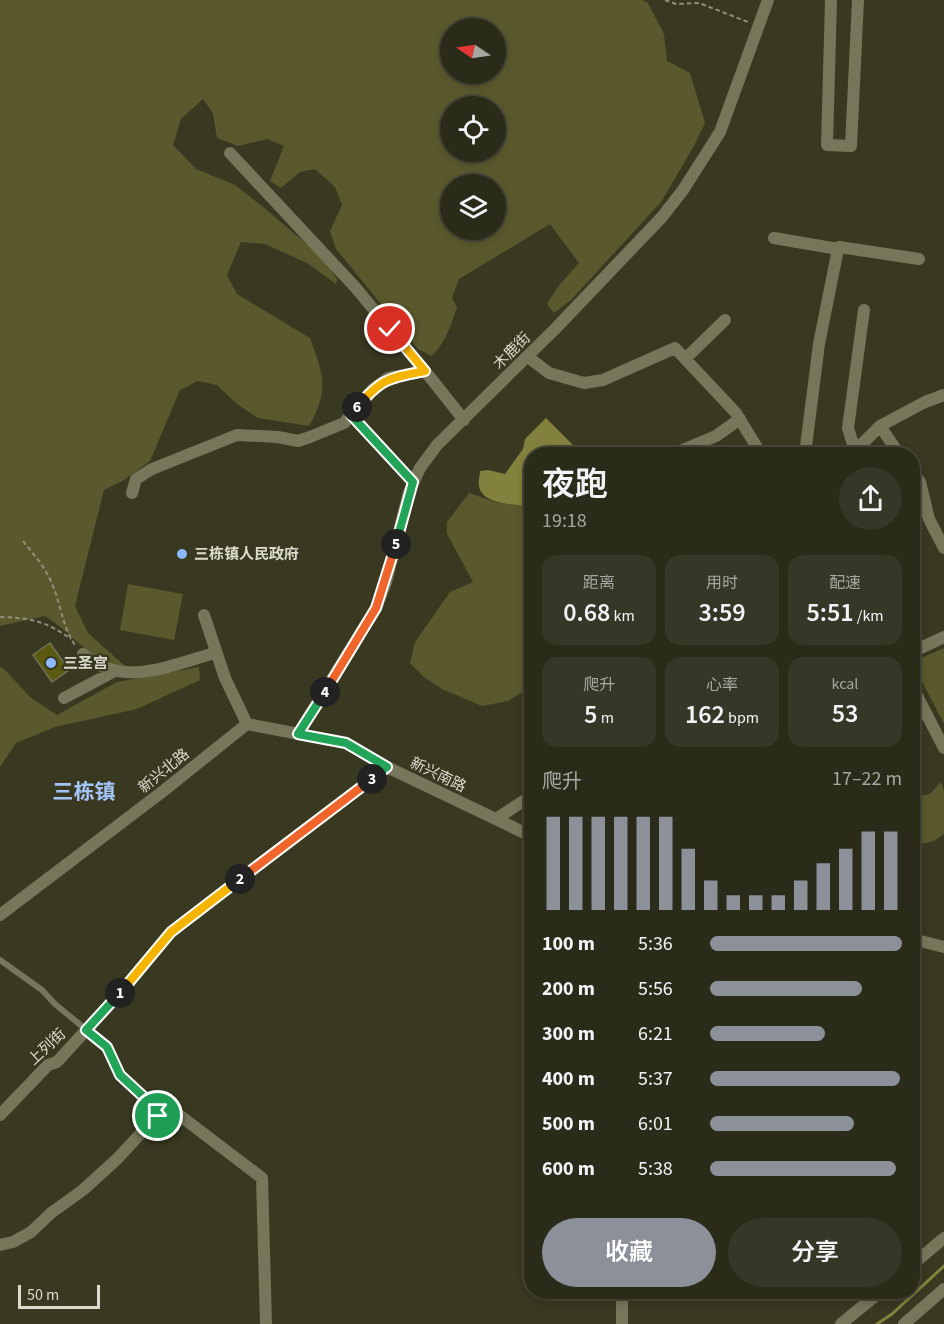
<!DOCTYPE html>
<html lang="zh">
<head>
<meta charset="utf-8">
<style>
  :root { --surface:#2b2b1a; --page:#373727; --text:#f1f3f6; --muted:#a6a7a2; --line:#474739; --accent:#8c9099 }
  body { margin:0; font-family:"Source Sans 3","Noto Sans SC",sans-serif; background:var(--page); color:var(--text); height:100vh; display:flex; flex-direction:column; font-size:22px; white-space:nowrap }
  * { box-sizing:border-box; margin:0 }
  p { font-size:20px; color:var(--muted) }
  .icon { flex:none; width:33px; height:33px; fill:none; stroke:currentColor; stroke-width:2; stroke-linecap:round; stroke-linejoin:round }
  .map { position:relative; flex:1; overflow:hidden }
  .drawer { position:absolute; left:524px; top:447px; width:396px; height:852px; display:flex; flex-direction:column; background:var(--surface); border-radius:24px; box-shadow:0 3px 9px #0003,0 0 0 2px var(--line) }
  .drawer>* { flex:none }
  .needle { width:39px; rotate:283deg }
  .fabs { position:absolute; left:440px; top:18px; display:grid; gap:12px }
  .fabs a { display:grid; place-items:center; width:66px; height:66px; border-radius:50%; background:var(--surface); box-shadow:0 3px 9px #0003,0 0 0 2px var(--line); font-size:30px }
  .scale { position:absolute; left:18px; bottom:15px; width:82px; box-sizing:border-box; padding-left:6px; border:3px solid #dbdbcd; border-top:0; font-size:16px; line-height:21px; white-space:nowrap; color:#dbdbcd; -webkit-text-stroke:4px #393922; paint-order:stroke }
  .pin { position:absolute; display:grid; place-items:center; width:51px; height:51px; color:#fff; margin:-26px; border:3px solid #fff; border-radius:50%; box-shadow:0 2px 6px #0007 }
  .km { position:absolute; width:30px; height:30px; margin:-15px; border-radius:50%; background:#222; color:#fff; font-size:16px; line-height:30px; text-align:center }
  .round { display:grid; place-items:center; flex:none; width:63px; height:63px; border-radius:32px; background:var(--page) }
  .summary { display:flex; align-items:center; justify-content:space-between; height:102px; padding:0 18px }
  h1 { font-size:33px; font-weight:600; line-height:45px }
  .stats { display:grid; grid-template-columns:repeat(3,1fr); gap:9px; height:102px; padding:6px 18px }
  .stats div { display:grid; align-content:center; border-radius:15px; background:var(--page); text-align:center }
  .stats b { font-size:26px; font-weight:600 }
  .stats small { font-size:16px; font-weight:400 }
  .stats p { font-size:16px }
  .chart { height:168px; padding:12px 18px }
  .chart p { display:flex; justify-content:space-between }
  .chart svg { width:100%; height:108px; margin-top:6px; stroke:var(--accent); stroke-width:6 }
  .button { display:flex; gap:12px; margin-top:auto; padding:12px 18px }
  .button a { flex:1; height:69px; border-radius:36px; background:var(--accent); color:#fff; font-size:24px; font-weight:600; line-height:69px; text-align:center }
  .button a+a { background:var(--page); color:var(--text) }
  ul { padding:0 18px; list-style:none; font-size:20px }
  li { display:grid; grid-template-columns:96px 72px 1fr; align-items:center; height:45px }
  li i { height:15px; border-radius:8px; background:var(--accent) }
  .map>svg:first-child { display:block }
</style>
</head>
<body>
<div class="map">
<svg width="944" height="1324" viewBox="0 0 944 1324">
  <rect width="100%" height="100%" fill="#393922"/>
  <!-- green -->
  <path fill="#5a592d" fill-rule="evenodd" d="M0,0H642L648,3L664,34L667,61L690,73L705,123L694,146L661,202L571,300L554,313L547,304L560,284L579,263L550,224L459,279L452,298L457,307C451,326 446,341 432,356L418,349L336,249L330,231L342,205L335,187L315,169L300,172L281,188L270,181L284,146L267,139L238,146L217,138L213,113L203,99L181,119L173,145L196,169L235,185L262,206L323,258L337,279L336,284L307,263L265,244L241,242L227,275L237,294L310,338C323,374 330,390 309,426L258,418L237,404L217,385L198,381L180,390L150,461L124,480L104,490L75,606L88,633L126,667C90,663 74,634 45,616L0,626ZM450,28H495V74H450ZM450,106H495V152H450ZM450,184H495V230H450Z
    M469,493L498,503L531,506V692L527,689L508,701L482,706L442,689L424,677L410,663L415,642L450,592L473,582L447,534V522Z
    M128,584L183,594L174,640L120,630Z
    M944,648V724L912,662Z
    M0,667L5,670L30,697L57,715L117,682L199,667L200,680L137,709L55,727L16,743L0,767Z
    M941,782L944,791V834L934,841L920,844L912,798L930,794Z"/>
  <!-- water -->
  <path fill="#82813d" d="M546,418L582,454H531V506C517,505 482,505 479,486C478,482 480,475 480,471L488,470L505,474L523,449L525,439Z"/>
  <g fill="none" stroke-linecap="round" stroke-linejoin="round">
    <!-- stream -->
    <path stroke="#82813d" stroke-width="3" d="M877,1324L892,1314L944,1266"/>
  </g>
  <!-- building -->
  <path fill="#5b5a10" stroke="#717259" stroke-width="1.5" d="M50,643L69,670L52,682L33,655Z"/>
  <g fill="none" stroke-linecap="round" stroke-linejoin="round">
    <!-- path -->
    <path stroke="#90907d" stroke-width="2" stroke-dasharray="4.5 3" stroke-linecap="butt" d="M665,0L676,4L699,3L748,22
      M23,541C34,555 46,568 52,584C61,604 62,626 75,645
      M0,617C30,618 46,621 71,639"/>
    <!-- lane -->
    <path stroke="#76765b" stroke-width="6" d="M0,960L42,990L55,1004L107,1047L120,1075L147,1099L157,1116"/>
    <!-- street -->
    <path stroke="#76765b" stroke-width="12" d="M831,0L827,145L851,146L858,0
      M230,153L355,287L425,371
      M774,238L838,249
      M528,357L549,373L584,383L603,380L675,348L736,413L761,454
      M685,359L725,320
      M351,415L413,482
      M880,426L899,454
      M855,451L848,428L864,310
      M673,454L716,436L740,419
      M805,454L819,344L838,249L839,247L919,259
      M852,454L880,426L925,402L944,395
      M912,470L920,482L929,519L944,548
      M132,493L136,479L152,469L237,435L278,437L298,441L310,437L344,423L373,389L388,378L425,371L464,420
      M204,615L225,678L247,724
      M912,652L944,637
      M83,654C122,689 171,665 215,653
      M912,686L944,748
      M64,698L113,672
      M298,734L376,608L386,582L409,492L420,468L437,445L555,329L662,217L683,190L720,132L768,0
      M496,819L531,796
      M0,915L162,792L247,724L346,743L387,767L531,836
      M912,939L944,947
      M0,1115L48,1065L57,1062L129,983L171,932L387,767
      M0,1245L13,1242L31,1232L51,1213L83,1190L117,1159L157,1116L170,1108L262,1178L266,1324
      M912,1265L944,1238
      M622,1324V1292
      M841,1324L880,1292
      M904,1324L944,1289"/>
  </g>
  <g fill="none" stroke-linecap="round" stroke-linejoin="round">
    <defs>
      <path id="split-1" d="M120,993L86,1030L107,1047L120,1075L147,1100L158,1116"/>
      <path id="split-2" d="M120,993L171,932L240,879"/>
      <path id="split-3" d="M240,879L372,779"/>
      <path id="split-4" d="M325,692L298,734L346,743L387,767L372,779"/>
      <path id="split-5" d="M325,692L376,608L396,544"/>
      <path id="split-6" d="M357,407L351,415L413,482L396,544"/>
      <path id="split-7" d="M357,407C382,378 389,378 425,371L390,329"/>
    </defs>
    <!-- split-1 casing -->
    <use href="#split-1" stroke="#fff" stroke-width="12"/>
    <!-- split-2 casing -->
    <use href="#split-2" stroke="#fff" stroke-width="12"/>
    <!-- split-3 casing -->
    <use href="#split-3" stroke="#fff" stroke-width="12"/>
    <!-- split-4 casing -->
    <use href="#split-4" stroke="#fff" stroke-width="12"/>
    <!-- split-5 casing -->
    <use href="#split-5" stroke="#fff" stroke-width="12"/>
    <!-- split-6 casing -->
    <use href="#split-6" stroke="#fff" stroke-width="12"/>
    <!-- split-7 casing -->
    <use href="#split-7" stroke="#fff" stroke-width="12"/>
    <!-- split-1 -->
    <use href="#split-1" stroke="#22a559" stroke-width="8"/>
    <!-- split-2 -->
    <use href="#split-2" stroke="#f5b400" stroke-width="8"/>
    <!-- split-3 -->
    <use href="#split-3" stroke="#f0652b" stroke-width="8"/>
    <!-- split-4 -->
    <use href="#split-4" stroke="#22a559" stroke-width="8"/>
    <!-- split-5 -->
    <use href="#split-5" stroke="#f0652b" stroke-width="8"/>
    <!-- split-6 -->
    <use href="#split-6" stroke="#22a559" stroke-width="8"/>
    <!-- split-7 -->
    <use href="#split-7" stroke="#f5b400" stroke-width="8"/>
  </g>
  <!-- markers -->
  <g fill="#8cb9fc" stroke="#393922" stroke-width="2">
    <circle cx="182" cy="554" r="6"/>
    <circle cx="51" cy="663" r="6"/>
  </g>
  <g text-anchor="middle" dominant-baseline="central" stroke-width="4.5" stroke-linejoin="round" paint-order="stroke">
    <!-- street labels -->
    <g font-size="15" fill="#dbdbcd" stroke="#393922">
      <text transform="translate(512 351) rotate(-45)">木鹿街</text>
      <text transform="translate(164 771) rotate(-39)">新兴北路</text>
      <text transform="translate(438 775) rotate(26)">新兴南路</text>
      <text transform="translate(47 1047) rotate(-43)">上列街</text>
    </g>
    <!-- poi labels -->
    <g font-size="15" font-weight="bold" fill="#dbdbcd" stroke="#393922" text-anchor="start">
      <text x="194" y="554">三栋镇人民政府</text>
      <text x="63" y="663">三圣宫</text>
    </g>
    <!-- district labels -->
    <g font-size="21" font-weight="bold" fill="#a2c4f6" stroke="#393922">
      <text x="84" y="792">三栋镇</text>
    </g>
  </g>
</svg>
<div class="fabs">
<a><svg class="needle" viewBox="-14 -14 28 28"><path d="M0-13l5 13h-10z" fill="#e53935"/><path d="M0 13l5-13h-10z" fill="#a6a7a2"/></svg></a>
<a><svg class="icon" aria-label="locate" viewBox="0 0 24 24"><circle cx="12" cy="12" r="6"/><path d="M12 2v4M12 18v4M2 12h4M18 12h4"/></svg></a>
<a><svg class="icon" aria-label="layers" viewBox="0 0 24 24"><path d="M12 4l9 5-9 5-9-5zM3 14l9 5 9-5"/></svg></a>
</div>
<div class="scale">50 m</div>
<div class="pin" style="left:158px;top:1116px;background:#1e9e55"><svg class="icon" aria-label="arrive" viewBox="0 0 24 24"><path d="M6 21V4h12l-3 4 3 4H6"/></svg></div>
<div class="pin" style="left:390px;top:329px;background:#d93025"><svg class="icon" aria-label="check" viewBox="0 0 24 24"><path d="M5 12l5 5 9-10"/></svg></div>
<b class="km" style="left:120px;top:993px">1</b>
<b class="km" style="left:240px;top:879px">2</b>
<b class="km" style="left:372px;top:779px">3</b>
<b class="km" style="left:325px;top:692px">4</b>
<b class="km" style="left:396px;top:544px">5</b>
<b class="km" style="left:357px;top:407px">6</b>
<section class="drawer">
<div class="summary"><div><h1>夜跑</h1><p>19:18</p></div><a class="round"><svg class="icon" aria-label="share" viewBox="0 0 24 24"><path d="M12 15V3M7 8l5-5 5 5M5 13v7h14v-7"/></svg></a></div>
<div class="stats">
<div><p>距离</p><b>0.68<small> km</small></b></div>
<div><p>用时</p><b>3:59</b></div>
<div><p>配速</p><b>5:51<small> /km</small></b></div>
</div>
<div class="stats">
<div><p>爬升</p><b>5<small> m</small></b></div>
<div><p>心率</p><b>162<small> bpm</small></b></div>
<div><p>kcal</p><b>53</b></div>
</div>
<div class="chart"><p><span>爬升</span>17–22 m</p>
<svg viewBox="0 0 160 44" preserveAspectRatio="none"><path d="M5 44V6M15 44V6M25 44V6M35 44V6M45 44V6M55 44V6M65 44V19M75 44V32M85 44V38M95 44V38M105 44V38M115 44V32M125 44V25M135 44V19M145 44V12M155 44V12"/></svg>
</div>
<ul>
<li><b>100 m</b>5:36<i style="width:100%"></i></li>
<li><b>200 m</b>5:56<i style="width:79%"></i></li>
<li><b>300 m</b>6:21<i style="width:60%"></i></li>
<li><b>400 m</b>5:37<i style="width:99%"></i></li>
<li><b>500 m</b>6:01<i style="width:75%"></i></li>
<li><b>600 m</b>5:38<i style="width:97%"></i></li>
</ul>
<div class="button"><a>收藏</a><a>分享</a></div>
</section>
</div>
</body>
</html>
